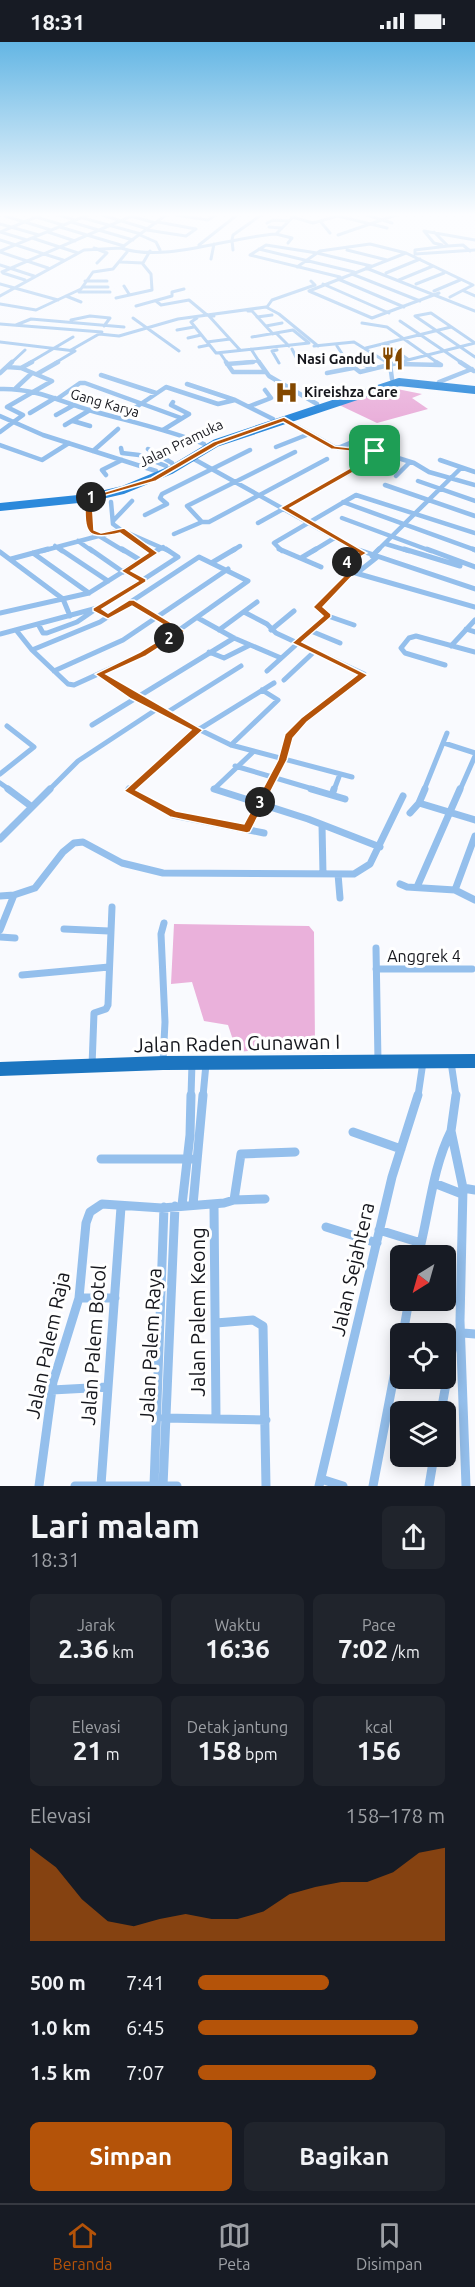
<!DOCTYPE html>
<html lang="id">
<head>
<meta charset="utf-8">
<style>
  :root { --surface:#171b24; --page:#20242c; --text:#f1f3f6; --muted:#9ea1a6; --line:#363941; --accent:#b45309 }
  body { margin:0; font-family:Ubuntu,sans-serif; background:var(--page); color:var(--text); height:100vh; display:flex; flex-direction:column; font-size:22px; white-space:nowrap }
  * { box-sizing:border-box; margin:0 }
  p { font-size:20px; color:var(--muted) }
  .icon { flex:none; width:33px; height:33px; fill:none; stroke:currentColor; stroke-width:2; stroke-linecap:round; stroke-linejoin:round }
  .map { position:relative; height:1444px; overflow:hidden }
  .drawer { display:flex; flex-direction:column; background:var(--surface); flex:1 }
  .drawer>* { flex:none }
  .needle { width:39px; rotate:217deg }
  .buttons { position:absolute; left:390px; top:1203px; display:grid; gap:12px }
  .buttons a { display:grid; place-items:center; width:66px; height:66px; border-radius:9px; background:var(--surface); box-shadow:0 3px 15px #0003; font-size:30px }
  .pin { position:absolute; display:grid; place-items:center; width:51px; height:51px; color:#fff; margin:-26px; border-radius:12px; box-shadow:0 3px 9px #0006 }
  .km { position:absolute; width:30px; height:30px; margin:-15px; border-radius:50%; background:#222; color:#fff; font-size:16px; line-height:30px; text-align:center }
  .round { display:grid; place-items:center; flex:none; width:63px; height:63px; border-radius:9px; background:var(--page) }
  .overview { display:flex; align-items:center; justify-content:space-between; height:102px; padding:0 30px }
  h1 { font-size:33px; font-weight:700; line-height:45px }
  .stats { display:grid; grid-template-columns:repeat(3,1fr); gap:9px; height:102px; padding:6px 30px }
  .stats div { display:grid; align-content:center; border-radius:9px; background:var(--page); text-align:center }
  .stats b { font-size:26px; font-weight:700 }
  .stats small { font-size:16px; font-weight:400 }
  .stats p { font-size:16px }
  .chart { height:168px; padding:12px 30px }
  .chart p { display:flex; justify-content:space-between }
  .chart svg { width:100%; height:108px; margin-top:6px; fill:var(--accent); opacity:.7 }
  .button { display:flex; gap:12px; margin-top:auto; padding:12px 30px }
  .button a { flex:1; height:69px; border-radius:9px; background:var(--accent); color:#fff; font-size:24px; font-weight:700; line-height:69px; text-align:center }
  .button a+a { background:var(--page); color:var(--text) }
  ul { padding:0 30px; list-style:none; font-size:20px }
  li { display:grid; grid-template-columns:96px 72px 1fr; align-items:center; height:45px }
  li i { height:15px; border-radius:8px; background:var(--accent) }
  .status { display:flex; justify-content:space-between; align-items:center; height:42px; padding:0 30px; background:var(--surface); direction:ltr }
  .status svg { height:16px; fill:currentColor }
  .tabs { display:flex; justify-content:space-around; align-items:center; height:84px; border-top:2px solid var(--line); background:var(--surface); font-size:16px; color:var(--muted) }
  .tabs a { display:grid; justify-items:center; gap:3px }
  .tabs .on { color:var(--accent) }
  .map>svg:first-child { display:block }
</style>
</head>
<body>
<div class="status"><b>18:31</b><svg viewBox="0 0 49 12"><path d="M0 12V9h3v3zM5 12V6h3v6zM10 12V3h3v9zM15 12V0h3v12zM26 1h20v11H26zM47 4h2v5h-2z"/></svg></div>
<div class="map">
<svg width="475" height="1444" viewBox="0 0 475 1444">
  <rect width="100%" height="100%" fill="#f9fafe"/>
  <!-- green -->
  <path fill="#eab1db" d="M392,346L422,352L412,356L428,367L377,381L337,362Z
    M174,882L309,884L314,890L315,1003L237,1010L228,983L204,979L192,940L171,942Z"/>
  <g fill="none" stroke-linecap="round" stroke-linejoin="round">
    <!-- street-far4 -->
    <path stroke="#94bfec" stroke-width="3" d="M59,173L75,178
      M102,173L148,187
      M176,173L208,178L216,173
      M367,173L392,181
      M5,174L51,188
      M130,174L156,181
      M338,174L387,186
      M36,175L63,183
      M292,175L313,181L341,173
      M83,176L141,192
      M320,179L330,191
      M71,180L133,198
      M158,180L196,187
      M267,181L273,178L289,179
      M0,182L39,193
      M60,185L124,204
      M269,185L281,186
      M147,188L186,194L196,187
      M0,190L41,173
      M0,190L27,198
      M48,190L75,199
      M434,190L448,204L415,208V212L475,208
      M276,192L292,196L288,201
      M140,193L156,200L160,208
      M338,193L396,173
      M32,196L78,211
      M0,198L63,218
      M232,198L233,193L261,173
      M232,198L233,208
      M199,203L237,173
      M442,203L434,201L424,189L475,198
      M448,204L463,203L470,209
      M94,206L107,211L97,221
      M121,206C166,221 228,195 276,192L295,173
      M259,207L354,230
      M347,208L387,218
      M0,209L88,173
      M0,210L48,226
      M406,211L309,249L372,276L439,251
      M211,217L214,202
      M121,220L143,221L150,209
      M0,223L34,234
      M297,225L320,209L370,202L406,211L473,243L450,255
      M366,226L475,269
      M2,230L134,173
      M3,231L25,238
      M386,231L420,217
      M352,232L420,259
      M340,235L250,213L266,203L317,211L371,224
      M338,237L404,265
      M399,238L433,224
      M85,239H107
      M0,242L58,258
      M323,242L389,271
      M416,242L444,231
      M124,244L129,252
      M83,245H108
      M434,249L460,238
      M464,249L475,254
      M79,250H110
      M0,254L84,208L121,206L166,173
      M66,254L81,260
      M116,256L152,248L151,232L142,221
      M156,259L161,263L189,258L207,273
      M0,262L36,268L81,247L93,230L113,227L127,210
      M136,264L172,254V250L184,247
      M267,265L272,258L315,243L311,239
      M248,269H252L273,292
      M214,274H209L240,308
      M415,274L475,315
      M415,274L431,271L475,301
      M257,275L272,273
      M133,276L179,309
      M197,276L191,280L216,311L309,301L293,288L252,295
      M71,278L90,274L110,276L104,284
      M400,279L462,321
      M362,281L387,285L438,321
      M0,282L102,290
      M16,283L31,277L124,285
      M266,284L282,281
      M177,288L194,285
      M276,291L289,304
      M188,296L201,293
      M0,300L75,309L55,321
      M207,300L230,297
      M385,301L409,318
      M314,304L354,300L388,321
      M337,304L348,321
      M199,305L209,303
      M366,306L451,285
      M251,307L260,321
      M292,307L297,317
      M71,308L99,292L119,294L178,277L266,265L279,272L318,304
      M277,308L272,309L279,321
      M220,311L227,321
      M354,315L363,321
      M319,318L346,316
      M11,321L25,308
      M29,321L73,295
      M237,321L259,319
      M396,321L475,301"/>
    <!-- street-far3 -->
    <path stroke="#94bfec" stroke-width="4.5" d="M226,320L233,330H265
      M259,320L269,334L317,362
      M347,320L360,330L401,320
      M361,320L372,327
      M386,320L390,322L392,337
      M460,320L474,329
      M227,322L253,320
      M399,322L441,323L436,320
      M21,326L32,320
      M0,331L12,320
      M327,331L353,326
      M37,332L58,320
      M101,333L156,351
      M439,340L472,327
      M187,342L235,358
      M16,346L32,331
      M0,347C34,346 57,358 89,368C127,379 166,387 204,402
      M57,357L80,341H85L181,376
      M250,364L271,356L265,348
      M30,371L55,356
      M56,373L74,363
      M0,374L43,393L156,429
      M120,376L166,345L218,362L235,358L273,377
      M284,377L334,405L379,410L414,421L429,430L475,443
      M73,379L90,384
      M65,383L90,368
      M163,388L189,372L171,363L173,360
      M0,390L23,373L7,365L52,339L21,326L7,325
      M0,403L42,418L69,401
      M276,405L309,392
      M121,406L122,411L139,413L166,424
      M338,406L364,395
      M148,407L172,421
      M93,409L118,387
      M295,410L187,464L202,480H209L327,417
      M379,410L396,394
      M192,416L359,509
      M440,418L475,430
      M106,433L102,428L122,418
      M396,434L410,420
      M418,439L475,459
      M385,443L475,474
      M88,456L91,489L124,509
      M111,460L113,482L121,488
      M343,460L475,508
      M145,473L167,462L160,456L162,452L250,408
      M342,476L431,509
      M113,479L132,459
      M258,481L357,426L375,409
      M174,492L202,480
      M127,493L151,509
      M78,499L92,509
      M386,502L409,509
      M55,504L62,509
      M42,509L121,488L169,509
      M157,509L163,505
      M232,509L240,504
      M282,509L274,501L356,453L475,491
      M313,509L336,495
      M377,509L461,426"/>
    <!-- street-far2 -->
    <path stroke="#94bfec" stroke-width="5" d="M60,507L108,539
      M90,507L123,530
      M122,507L140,518
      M148,507L154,511
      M279,507L321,525
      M356,507L475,547
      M404,507L460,524
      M427,507L475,525
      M473,507L475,508
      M0,510L63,557L70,574
      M33,511L89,551
      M372,514L379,507
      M199,515L248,539L151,608L74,643L68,642L32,608L100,580Z
      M301,516L316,507
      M11,517L48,507
      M213,520L235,507
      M125,529L143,539
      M352,530L475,565
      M357,531L376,516
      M132,560L180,589
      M244,570L267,582L276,591L364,632L297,685L289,694L284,716
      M0,571L89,551L159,507
      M328,574L354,583
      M198,576L234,596L281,616
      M38,582L43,591H47L77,580L93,569
      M466,587L475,590
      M16,588L32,608
      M219,588L257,560
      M271,588L294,569
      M311,589L340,601
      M0,592L101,565L178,515L166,507
      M451,604L475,578
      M209,610L224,616L250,603
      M445,623L405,611L401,606L409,596L416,594L475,610
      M54,629L123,598L228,527
      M267,629L328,574L318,565L352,530L344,522L363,511
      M99,632L157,667L231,703L352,735
      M284,638L315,609
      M166,671L241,624
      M92,683L234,596
      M444,701L475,711
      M231,703L278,658L262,648
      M235,724L316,748
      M0,732L34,705L7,684
      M0,741L10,748
      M49,748L78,719L157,667
      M129,748L198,688L274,641
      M218,748L214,747L252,711
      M267,748L283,719
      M334,748L340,732
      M424,748L447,691
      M460,748L475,714"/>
    <!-- street-far1 -->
    <path stroke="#94bfec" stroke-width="7" d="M8,747L32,765
      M129,747L173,773L264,791
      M214,747L308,777L380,805
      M311,747L345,757
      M332,753L334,747
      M419,761L475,778
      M410,771L419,761L425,747
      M322,783L323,832
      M247,787L268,747
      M0,797L50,747
      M338,832L340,856
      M400,842L407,845L455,848L475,858
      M417,845L460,747
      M455,848L475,794
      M0,854L14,853
      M64,887L109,889
      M0,888L14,853L35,846L63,810L74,801L83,800L122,821L163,831L354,832L370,822L403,754
      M0,895L15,896
      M376,906L378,1019
      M376,927H472
      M22,933L109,925
      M163,1020L165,980L161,892L164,881
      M451,1020L456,1054
      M92,1024L94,971L106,967L108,963L112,865
      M191,1054L192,1021
      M203,1054L206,1022
      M418,1054L423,1020"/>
    <!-- street -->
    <path stroke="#94bfec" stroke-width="9" d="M456,1053L451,1089L463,1146L460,1279L466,1444
      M353,1090L401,1107
      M101,1117H191
      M434,1141L462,1152
      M463,1146L475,1148
      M234,1158L265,1157
      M182,1163L190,1093L191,1053
      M193,1163L203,1053
      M214,1164L216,1376
      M326,1185L377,1201
      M379,1188L421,1201
      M418,1214C429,1173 432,1127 451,1089
      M79,1256H115
      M216,1281L253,1278L263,1284L266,1444
      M403,1292L409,1258
      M52,1348L108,1345
      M441,1370L454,1297L463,1291L475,1292
      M164,1376L266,1378
      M321,1437L343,1444
      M101,1443L121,1165
      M39,1444L53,1340L79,1256L86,1181L90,1170L102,1162L162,1166L224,1161L234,1158L241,1112L295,1110
      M75,1444H177
      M154,1444L164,1165
      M163,1444L175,1164
      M319,1444L392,1135L418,1053
      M373,1444L400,1303
      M429,1444L434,1414"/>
    <!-- primary -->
    <path stroke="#2c89db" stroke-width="8" d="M0,465L88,456L123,448L171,428L216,401L399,340L475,348"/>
    <!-- highway -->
    <path fill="#1c75c0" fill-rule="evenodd" d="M475,1012V1026L163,1028L0,1034V1020L163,1014Z"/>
  </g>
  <!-- sky -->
  <linearGradient id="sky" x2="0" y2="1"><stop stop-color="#64b6e4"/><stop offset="0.46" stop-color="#fcfdff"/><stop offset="1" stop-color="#fcfdff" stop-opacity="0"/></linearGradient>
  <rect width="475" height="375" fill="url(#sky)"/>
  <!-- route -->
  <path fill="#b45309" stroke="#fff" stroke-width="1.5" fill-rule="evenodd" d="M284,375L335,404L379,409L359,427L290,466L367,511L349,522L356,530L323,565L331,572V575L302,600L368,633L307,680L293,696L287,718L250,790L247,791L170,775L124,749L191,688L131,657L95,632L140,610L174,589L132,564L108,577L93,569V566L138,539L121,529L148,511L120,491C83,500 85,488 85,456L151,436L213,400ZM283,380L331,407L369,411L354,424L280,466L358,511L341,520L348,530L313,565L323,574L292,601L357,633L301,676L285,692L278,718L244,782L176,769L136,748L203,688L106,632L146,614L185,589L134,558H129L108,571L102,567L146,540V537L131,529L158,511L124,486L101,491L94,488L92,457L156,439L218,403Z"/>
  <!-- icons -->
  <defs>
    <symbol id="restaurant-bare" viewBox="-9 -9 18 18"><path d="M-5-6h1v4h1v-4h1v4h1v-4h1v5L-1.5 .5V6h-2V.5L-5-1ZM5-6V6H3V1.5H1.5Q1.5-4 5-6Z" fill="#834800" stroke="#fff" stroke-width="2.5" paint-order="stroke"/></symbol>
    <symbol id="hospital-bare" viewBox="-9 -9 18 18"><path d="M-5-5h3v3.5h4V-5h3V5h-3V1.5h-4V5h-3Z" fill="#834800" stroke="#fff" stroke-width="2.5" paint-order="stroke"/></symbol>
  </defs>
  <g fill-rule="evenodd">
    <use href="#restaurant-bare" x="376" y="300" width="33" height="33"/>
    <use href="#hospital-bare" x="270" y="334" width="33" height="33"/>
  </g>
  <g text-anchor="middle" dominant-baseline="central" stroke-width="6" stroke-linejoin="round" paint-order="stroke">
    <!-- far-poi labels -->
    <g font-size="14" font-weight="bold" fill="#16171d" stroke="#fff" text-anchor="end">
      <text x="375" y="317">Nasi Gandul</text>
      <text x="304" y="350" text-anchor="start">Kireishza Care</text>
    </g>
    <!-- far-street labels -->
    <g font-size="14" fill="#16171d" stroke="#fff">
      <text transform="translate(105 361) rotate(16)">Gang Karya</text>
      <text transform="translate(181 401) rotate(-26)">Jalan Pramuka</text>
    </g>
    <!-- street labels -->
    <g font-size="16" fill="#16171d" stroke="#fff">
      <text x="424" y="914">Anggrek 4</text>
    </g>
    <!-- near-street labels -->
    <g font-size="20" fill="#16171d" stroke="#fff">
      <text transform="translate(237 1001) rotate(-1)">Jalan Raden Gunawan I</text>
      <text transform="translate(352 1227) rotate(-77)">Jalan Sejahtera</text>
      <text transform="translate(197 1270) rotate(-90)">Jalan Palem Keong</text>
      <text transform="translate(47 1303) rotate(-78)">Jalan Palem Raja</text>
      <text transform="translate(93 1303) rotate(-86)">Jalan Palem Botol</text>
      <text transform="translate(150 1303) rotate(-87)">Jalan Palem Raya</text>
    </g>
  </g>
</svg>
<div class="buttons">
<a><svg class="needle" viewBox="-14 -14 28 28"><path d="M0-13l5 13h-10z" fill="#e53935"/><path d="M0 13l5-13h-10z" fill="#9ea1a6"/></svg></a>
<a><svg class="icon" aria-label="locate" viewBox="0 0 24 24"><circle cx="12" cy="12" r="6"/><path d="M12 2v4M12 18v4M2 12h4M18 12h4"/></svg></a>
<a><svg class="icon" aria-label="layers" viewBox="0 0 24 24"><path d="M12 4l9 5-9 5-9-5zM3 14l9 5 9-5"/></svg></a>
</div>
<div class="pin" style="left:375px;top:409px;background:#1e9e55"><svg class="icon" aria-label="arrive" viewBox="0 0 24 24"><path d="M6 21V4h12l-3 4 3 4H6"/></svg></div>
<b class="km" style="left:91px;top:455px">1</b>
<b class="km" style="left:169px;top:596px">2</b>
<b class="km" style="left:260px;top:760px">3</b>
<b class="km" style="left:347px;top:520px">4</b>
</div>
<section class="drawer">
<div class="overview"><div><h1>Lari malam</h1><p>18:31</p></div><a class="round"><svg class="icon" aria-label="share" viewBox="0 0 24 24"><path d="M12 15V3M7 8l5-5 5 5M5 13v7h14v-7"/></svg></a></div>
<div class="stats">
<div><p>Jarak</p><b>2.36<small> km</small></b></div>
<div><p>Waktu</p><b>16:36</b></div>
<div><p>Pace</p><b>7:02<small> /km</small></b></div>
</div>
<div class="stats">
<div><p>Elevasi</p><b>21<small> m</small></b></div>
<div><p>Detak jantung</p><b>158<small> bpm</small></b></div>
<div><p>kcal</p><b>156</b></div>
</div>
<div class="chart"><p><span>Elevasi</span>158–178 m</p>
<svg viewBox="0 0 160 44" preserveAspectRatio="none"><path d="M0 44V6L10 14L20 27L30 36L40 38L50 35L60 33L70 35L80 35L90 32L100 25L110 22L120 20L130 20L140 16L150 8L160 6V44z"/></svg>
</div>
<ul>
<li><b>500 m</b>7:41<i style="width:53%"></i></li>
<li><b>1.0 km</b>6:45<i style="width:89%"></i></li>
<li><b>1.5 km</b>7:07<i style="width:72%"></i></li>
</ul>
<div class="button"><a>Simpan</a><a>Bagikan</a></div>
</section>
<nav class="tabs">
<a class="on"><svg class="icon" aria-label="home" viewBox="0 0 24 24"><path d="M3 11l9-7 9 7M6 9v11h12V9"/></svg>Beranda</a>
<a><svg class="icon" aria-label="map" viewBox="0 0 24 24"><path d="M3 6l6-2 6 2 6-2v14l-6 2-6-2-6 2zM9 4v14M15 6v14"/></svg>Peta</a>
<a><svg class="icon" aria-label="saved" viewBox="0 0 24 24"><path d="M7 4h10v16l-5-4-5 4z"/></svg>Disimpan</a>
</nav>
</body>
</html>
